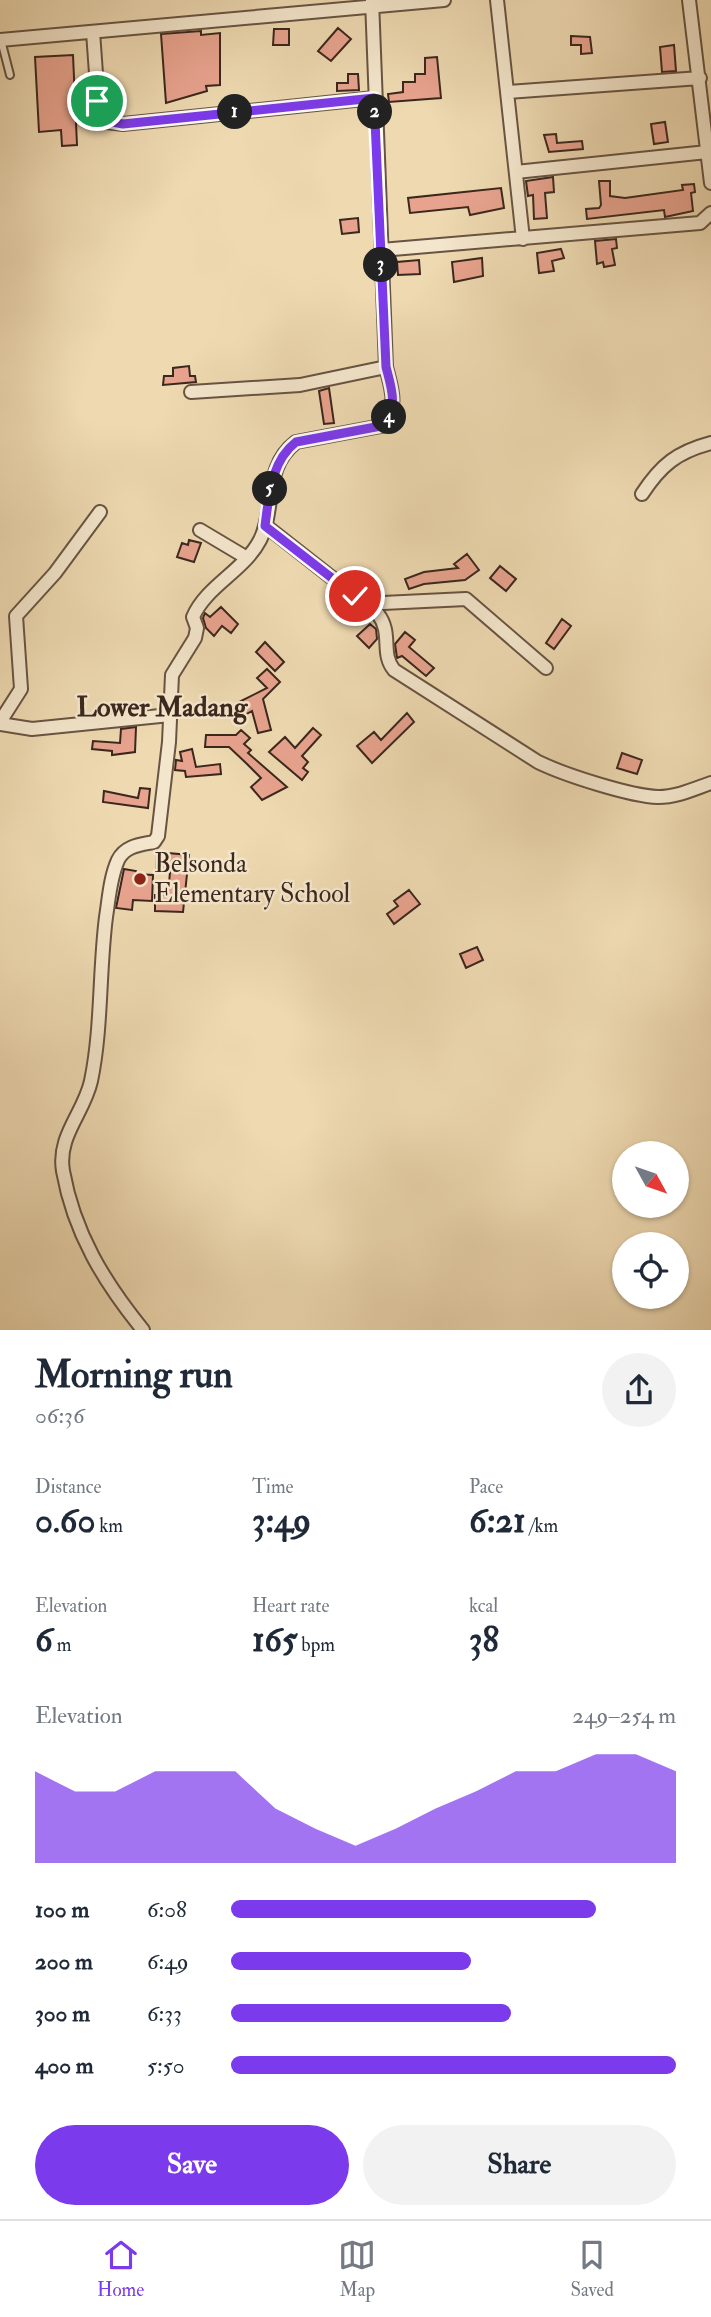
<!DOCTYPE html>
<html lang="en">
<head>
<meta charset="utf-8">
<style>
  :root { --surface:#fff; --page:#f2f2f3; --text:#1f2937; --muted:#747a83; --line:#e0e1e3; --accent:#7c3aed }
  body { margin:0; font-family:"IM FELL Double Pica",serif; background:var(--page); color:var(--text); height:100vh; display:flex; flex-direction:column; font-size:26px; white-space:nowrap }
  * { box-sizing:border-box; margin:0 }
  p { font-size:23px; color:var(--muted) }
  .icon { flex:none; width:38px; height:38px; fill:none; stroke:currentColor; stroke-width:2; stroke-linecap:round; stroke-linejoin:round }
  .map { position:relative; height:1330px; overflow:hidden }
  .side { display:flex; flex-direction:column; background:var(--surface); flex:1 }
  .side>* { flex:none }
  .needle { width:46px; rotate:130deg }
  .controls { position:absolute; left:612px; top:1141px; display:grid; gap:14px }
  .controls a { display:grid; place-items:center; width:77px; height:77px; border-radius:50%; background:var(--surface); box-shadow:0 2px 5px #0004; font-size:35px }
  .pin { position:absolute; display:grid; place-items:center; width:60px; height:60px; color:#fff; margin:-30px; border:4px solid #fff; border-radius:50%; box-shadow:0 2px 7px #0007 }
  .km { position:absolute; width:35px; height:35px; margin:-18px; border-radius:50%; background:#222; color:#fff; font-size:19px; line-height:35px; text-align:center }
  .round { display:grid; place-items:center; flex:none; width:74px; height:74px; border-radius:37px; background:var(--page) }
  .head { display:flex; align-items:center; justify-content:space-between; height:119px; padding:0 35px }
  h1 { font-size:38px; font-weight:800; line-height:52px }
  .metrics { display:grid; grid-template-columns:repeat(3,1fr); gap:10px; height:119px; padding:7px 35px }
  .metrics div { display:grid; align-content:center }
  .metrics b { font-size:35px; font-weight:800 }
  .metrics small { font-size:19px; font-weight:400 }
  .metrics p { font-size:19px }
  .chart { height:196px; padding:14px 35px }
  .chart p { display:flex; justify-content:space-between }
  .chart svg { width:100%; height:126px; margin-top:7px; fill:var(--accent); opacity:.7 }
  .action { display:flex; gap:14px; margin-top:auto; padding:14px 35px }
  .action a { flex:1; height:80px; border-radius:42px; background:var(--accent); color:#fff; font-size:28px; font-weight:800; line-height:80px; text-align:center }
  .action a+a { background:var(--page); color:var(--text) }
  ul { padding:0 35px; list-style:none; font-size:23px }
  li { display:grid; grid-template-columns:112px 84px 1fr; align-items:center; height:52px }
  li i { height:18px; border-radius:9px; background:var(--accent) }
  .tab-bar { display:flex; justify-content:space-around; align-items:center; height:98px; border-top:2px solid var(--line); background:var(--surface); font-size:19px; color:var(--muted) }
  .tab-bar a { display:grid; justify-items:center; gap:4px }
  .tab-bar .on { color:var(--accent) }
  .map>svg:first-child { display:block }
</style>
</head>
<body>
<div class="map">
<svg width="711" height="1330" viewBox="0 0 711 1330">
  <rect width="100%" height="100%" fill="#eed9b1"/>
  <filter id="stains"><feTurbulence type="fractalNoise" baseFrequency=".00286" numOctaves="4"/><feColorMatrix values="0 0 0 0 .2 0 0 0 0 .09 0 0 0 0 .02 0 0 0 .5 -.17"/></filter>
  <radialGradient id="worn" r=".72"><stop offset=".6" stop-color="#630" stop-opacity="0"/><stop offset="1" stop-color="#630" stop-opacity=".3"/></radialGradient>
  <!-- building -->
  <path fill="#e8a38e" stroke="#3a271d" stroke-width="2" d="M338,28L351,39L331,61L318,51Z
    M274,29H289V45H273Z
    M201,31V35L220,33V85L206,86L207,91L166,103L161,34Z
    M571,36L590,37L592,53L581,54V45H571Z
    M674,45L676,71L662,72L660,47Z
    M73,55L77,145L62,146L61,130L39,132L35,57Z
    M437,57L441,98L389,102L388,94L403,92V82H415V74H425V58Z
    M348,74H358L359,90L337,91V83H348Z
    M665,122L668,142L654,144L651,124Z
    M556,134L557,143L582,141L583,149L549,152L544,135Z
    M553,177L554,192L545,193L547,218L534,219L533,195L528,196L526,181Z
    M599,181H610V196L625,198L683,190L682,185L694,184L695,192L691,193L693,211L665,217L664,210L587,219L586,209L599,208L601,205Z
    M501,188L504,208L470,215L468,207L410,213L408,198Z
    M358,218L359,232L342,234L340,220Z
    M616,239L617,248L612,249L615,265L604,267L603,262L597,264L595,241Z
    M561,249L564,258L552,261L554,271L539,273L537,253Z
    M482,258L483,276L454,282L452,262Z
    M419,260L420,274L398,275L397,262Z
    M189,366L190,376H195L196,382L163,385L164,376H173V368Z
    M329,388L334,423L324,424L319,391Z
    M189,540L201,543L194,562L177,557L182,543L188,545Z
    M467,554L479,570L465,580L424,584L409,589L405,579L424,572L458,568L454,564Z
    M500,566L516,579L506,591L490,578Z
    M221,607L238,624L231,633L222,626L214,636L206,628L203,618L205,613L210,617Z
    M562,619L571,626L554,649L546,643Z
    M370,624L376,629L377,639L369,648L357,636Z
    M405,632L415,640L409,647L434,668L426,676L402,656L397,658L395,644Z
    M265,642L284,662L275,671L256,652Z
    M267,669L280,682L263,699L271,730L258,733L252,711L243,716L237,703L267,688L257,678Z
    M407,713L414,722L372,763L357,746L374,732L381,740Z
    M136,727L135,752L112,755V751L92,749L93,741L120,743L121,729Z
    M313,728L321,735L302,756L308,762L303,768L308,772L302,780L269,752L285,737L295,748Z
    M241,730L250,738L244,744L251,750L248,753L287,787L262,800L251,787L261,778L246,763L229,747H205L206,735H236Z
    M192,749L196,767L220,764L221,774L186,777L185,771L175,770L176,760L182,761L180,752Z
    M622,753L642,760L637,774L617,768Z
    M140,788L150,789L148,808L103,802L104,791L138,798Z
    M157,852L189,855L183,912L155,911V895H168L170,872L156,871Z
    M124,869L136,871V874L153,875L152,901L133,900L132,910L116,908Z
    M409,890L420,904L394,924L387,914L398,906L394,901Z
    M477,947L483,960L466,968L460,954Z"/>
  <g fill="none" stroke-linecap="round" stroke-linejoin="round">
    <defs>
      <path id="service" d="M1,40L10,75"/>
      <path id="minor" d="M497,0L523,239
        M689,0L711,183
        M93,32L99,115L107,122L123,124L374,98
        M0,40L444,0
        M507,92L700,78
        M516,172L707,152
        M381,250L700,223L711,213
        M191,392L300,385L386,367
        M642,494C661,465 677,452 711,443
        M266,526L378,614C393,634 380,653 394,670L538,762C565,775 630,796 658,797C677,797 694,789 711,783
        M200,530L247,558
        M359,597L383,603L466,599L546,668
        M0,722L21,689L16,616L55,573L100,512
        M0,724L32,729L170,715
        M143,1330C104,1282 74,1233 63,1171C57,1136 84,1113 91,1081C102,1028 99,972 106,917C109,898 110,878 118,860C125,846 139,845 154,842L158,836L169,742L172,675L195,638L197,628L193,617C206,586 244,571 260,540C276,508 263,467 296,442L381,426C399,408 392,390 386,367L372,0"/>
    </defs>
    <!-- service casing -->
    <use href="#service" stroke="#675442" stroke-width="10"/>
    <!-- minor casing -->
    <use href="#minor" stroke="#675442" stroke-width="16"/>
    <!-- service -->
    <use href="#service" stroke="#f4e6cc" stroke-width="6"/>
    <!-- minor -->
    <use href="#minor" stroke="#f4e6cc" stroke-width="12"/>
  </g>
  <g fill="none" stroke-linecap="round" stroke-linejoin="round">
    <defs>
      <path id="route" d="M97,101L102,120L123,124L374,98L386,367C392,390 399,408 381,426L296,442C271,461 269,496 265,526L355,596"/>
    </defs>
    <!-- route casing -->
    <use href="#route" stroke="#fff" stroke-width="14"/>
    <!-- route -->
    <use href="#route" stroke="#7c3aed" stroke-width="9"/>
  </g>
  <!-- markers -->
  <circle fill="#8f2418" stroke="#f4e6cc" stroke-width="2.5" cx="140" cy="879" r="7"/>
  <g text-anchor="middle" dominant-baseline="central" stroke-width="5" stroke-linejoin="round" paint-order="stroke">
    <!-- poi labels -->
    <g font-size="26" fill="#3a271d" stroke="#f4e6cc" text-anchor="start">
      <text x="154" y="864">Belsonda<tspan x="154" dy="30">Elementary School</tspan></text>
    </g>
    <!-- neighbourhood labels -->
    <g font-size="28" font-weight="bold" fill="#3a271d" stroke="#f4e6cc">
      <text x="162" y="707">Lower Madang</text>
    </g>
  </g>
  <rect width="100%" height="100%" filter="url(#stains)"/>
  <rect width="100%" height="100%" fill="url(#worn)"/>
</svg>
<div class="controls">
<a><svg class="needle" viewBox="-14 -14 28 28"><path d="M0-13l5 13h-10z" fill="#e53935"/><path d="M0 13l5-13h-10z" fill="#747a83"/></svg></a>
<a><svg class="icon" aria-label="locate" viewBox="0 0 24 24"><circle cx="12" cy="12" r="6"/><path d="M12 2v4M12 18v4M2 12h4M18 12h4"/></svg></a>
</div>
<div class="pin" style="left:97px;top:101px;background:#1e9e55"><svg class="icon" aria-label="arrive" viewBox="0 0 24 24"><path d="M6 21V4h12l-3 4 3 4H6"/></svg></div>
<div class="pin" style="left:355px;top:596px;background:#d93025"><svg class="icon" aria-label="check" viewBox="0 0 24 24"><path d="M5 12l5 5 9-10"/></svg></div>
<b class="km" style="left:235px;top:112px">1</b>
<b class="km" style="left:375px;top:112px">2</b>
<b class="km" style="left:381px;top:265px">3</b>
<b class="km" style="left:389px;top:417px">4</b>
<b class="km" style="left:270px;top:489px">5</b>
</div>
<section class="side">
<div class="head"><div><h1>Morning run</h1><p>06:36</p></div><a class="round"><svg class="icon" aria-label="share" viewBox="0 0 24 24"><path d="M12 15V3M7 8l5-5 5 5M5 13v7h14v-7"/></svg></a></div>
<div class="metrics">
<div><p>Distance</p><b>0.60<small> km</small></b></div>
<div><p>Time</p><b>3:49</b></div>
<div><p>Pace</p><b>6:21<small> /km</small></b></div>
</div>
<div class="metrics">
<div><p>Elevation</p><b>6<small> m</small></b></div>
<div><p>Heart rate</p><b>165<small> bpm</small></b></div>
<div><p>kcal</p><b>38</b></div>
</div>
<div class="chart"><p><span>Elevation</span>249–254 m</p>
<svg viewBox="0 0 160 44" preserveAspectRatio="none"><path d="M0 44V12L10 19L20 19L30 12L40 12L50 12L60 25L70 32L80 38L90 32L100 25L110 19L120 12L130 12L140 6L150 6L160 12V44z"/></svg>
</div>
<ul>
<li><b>100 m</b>6:08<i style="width:82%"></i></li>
<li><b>200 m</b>6:49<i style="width:54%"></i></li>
<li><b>300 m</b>6:33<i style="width:63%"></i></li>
<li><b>400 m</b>5:50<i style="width:100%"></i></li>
</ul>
<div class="action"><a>Save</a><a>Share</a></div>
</section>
<nav class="tab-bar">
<a class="on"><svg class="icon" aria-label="home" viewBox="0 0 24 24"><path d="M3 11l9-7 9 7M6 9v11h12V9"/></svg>Home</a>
<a><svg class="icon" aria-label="map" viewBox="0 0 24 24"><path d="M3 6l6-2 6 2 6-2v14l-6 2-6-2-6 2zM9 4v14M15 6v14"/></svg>Map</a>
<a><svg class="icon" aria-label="saved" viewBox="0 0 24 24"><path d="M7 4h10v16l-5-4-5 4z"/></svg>Saved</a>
</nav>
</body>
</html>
